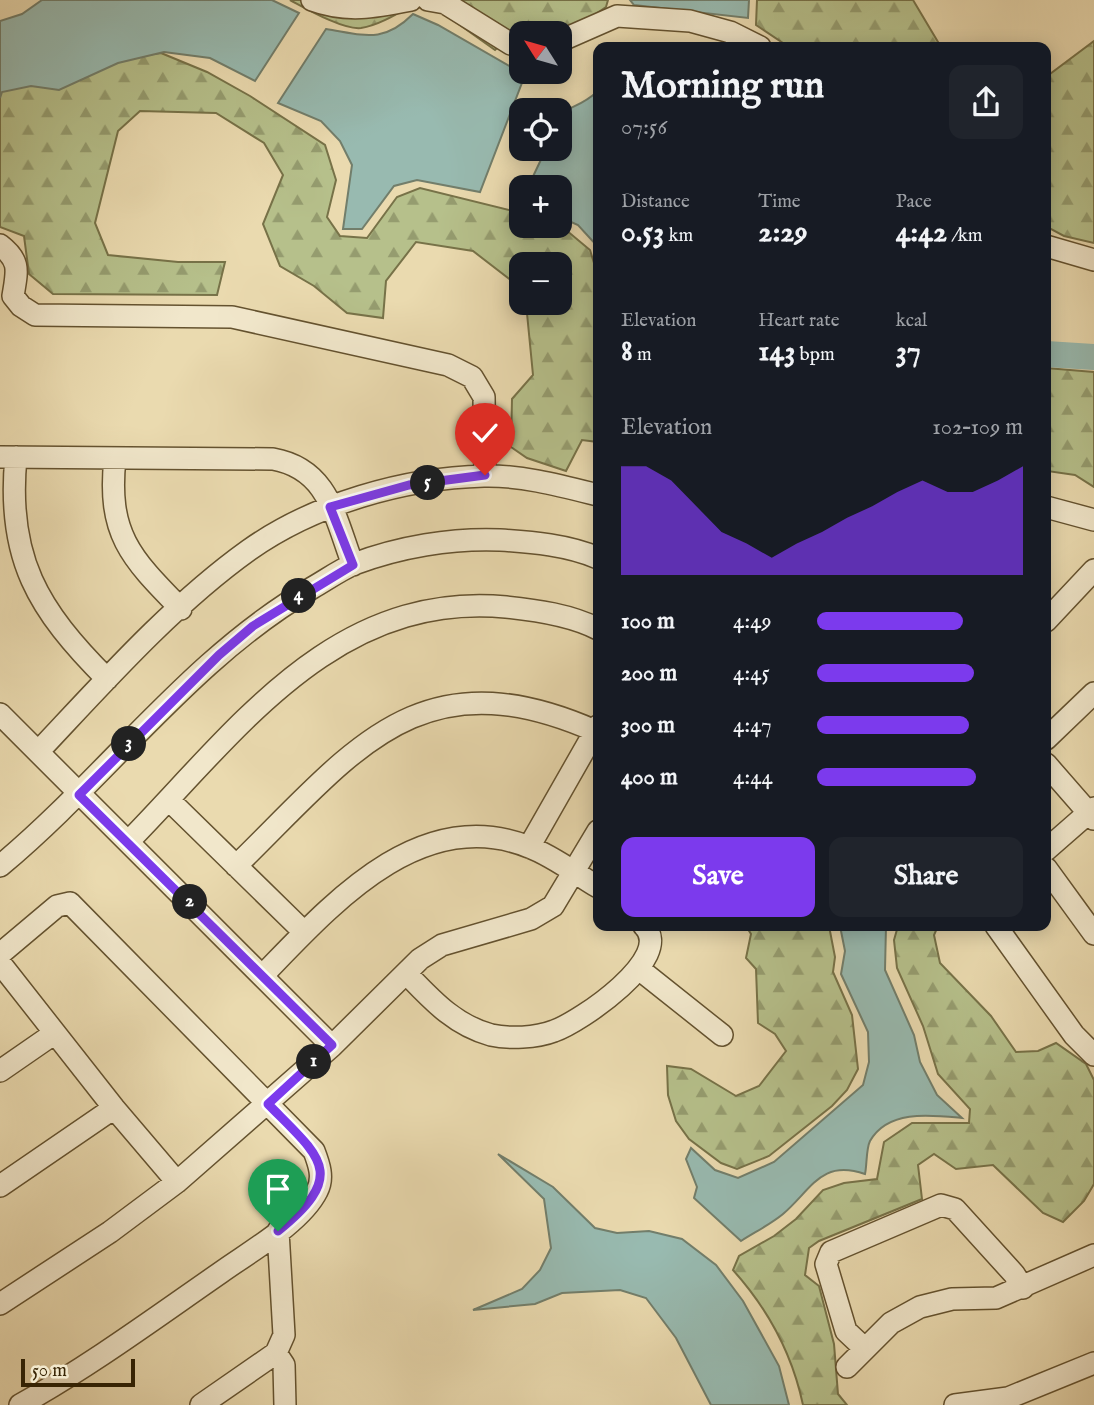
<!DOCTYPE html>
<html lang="en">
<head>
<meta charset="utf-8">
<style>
  :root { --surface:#171b24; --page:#20242c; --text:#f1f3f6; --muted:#9ea1a6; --accent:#7c3aed }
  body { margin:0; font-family:"IM FELL English",serif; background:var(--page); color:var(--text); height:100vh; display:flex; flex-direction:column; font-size:26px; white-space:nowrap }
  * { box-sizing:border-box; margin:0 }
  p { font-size:23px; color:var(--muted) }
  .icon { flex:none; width:38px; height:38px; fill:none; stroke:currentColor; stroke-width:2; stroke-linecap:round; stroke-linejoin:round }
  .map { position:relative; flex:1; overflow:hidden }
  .panel { position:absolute; left:593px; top:42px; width:458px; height:889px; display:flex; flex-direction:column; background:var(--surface); border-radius:14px; box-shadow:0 4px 18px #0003 }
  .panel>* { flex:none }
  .needle { width:46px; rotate:307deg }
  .buttons { position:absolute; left:509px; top:21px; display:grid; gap:14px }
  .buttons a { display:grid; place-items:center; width:63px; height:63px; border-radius:14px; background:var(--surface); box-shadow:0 4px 18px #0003; font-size:35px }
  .scale { position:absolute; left:21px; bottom:18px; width:114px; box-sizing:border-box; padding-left:7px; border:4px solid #382404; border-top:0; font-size:19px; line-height:24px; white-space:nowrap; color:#382404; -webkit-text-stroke:5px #f1e7cb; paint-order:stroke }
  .pin { position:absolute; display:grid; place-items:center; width:60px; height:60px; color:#fff; margin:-72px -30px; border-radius:50% 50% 50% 0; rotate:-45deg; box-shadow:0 0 7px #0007 }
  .pin .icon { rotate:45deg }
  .km { position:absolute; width:35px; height:35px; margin:-18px; border-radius:50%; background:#222; color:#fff; font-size:19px; line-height:35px; text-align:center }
  .round { display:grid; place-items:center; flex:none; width:74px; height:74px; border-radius:14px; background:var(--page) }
  .summary { display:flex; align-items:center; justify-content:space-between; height:119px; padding:0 28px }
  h1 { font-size:38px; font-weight:700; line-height:52px }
  .stats { display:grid; grid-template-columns:repeat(3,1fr); gap:10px; height:119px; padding:7px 28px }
  .stats div { display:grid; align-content:center }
  .stats b { font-size:30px; font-weight:700 }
  .stats small { font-size:19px; font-weight:400 }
  .stats p { font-size:19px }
  .chart { height:196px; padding:14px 28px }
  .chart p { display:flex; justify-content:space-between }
  .chart svg { width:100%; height:126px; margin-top:7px; fill:var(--accent); opacity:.7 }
  .action { display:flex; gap:14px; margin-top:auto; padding:14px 28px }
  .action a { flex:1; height:80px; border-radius:14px; background:var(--accent); color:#fff; font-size:28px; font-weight:700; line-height:80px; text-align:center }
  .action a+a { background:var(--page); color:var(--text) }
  ul { padding:0 28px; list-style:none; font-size:23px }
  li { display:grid; grid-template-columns:112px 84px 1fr; align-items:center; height:52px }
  li i { height:18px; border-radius:9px; background:var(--accent) }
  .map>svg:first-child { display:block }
</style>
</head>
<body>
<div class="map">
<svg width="1094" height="1405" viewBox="0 0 1094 1405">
  <defs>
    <pattern id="forest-firs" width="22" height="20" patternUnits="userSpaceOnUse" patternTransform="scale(1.75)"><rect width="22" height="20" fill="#b6c08b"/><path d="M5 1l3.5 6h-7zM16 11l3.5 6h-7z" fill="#959c6f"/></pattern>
  </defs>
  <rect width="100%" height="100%" fill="#eadaaf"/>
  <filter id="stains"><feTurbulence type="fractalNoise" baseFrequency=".00286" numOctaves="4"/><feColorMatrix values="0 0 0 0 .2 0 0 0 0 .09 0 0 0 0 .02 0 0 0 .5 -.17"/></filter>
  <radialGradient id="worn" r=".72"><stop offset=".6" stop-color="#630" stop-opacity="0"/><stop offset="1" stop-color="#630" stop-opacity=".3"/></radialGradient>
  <!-- forest -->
  <path fill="url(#forest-firs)" stroke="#777248" stroke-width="2" d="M290,0H608L606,7L569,32L522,33L521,38L510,36L495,50L443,13L416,3C400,12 380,25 361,28C343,30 307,9 290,0Z
    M757,0H913L941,47H789L756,25Z
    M1094,41V243L1064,236L1047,227L1046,77Z
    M161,53L207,72L250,96L325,145L336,180L327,217L340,236L367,238L397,197L420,188L521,213L522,226L560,225L590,250L598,276V442L582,440L566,471L527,458L511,447L512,399L533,375L526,303H560V264H522L521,288L473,251L416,242L386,281L383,318L347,313L314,286L280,266L263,224L283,175L264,143L216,113L140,111L118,131L95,223L108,255L178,262H225L217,295L53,294L29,274L24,236L0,227V75Z
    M1046,368L1094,372V487L1075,475L1047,471Z
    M746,926H829L835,957L833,972L852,1015L858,1069L847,1090L832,1106L769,1156L737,1169L721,1163L689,1139L676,1121L668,1095L667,1066L691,1069L736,1096L759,1086L786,1051L775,1034L758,1023L756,969L746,958L751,934Z
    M898,926H938L934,935L940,963L991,1016L1016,1052L1038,1051L1056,1043L1086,1064L1094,1080V1184L1084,1201L1063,1222L1043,1213L993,1165L956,1169L934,1154L918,1165L922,1199L819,1241L809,1248L805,1275L819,1286L834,1344L838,1394L847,1405H803C792,1353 768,1309 733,1270L739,1256L774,1236L796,1219L823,1190L844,1183L877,1179L884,1142L912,1123H969L970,1109L938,1074L923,1026L897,968L894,940Z"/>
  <!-- water -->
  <path fill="#98bab0" stroke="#727e6b" stroke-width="2" d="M42,0H272L299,13L255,81L210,58L164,52L118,63L59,90L31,86L2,92L0,98V21L22,14Z
    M630,0H749L748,18L634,5Z
    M413,14L438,25L525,75L480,192L417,180L394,186L362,229H343L352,165L340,141L321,121L278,103L326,29C364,35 383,44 413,14Z
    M598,91V247L578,225L560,217V187H528L546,149H560C560,94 567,119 598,91Z
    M840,926H886L885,970L914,1035L920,1062L937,1095L962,1118C932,1115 888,1109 870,1141C866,1149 867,1165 865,1174C821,1159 812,1189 783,1214C771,1224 755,1232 741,1241L694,1198L697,1187L686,1159L691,1148L715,1170L738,1178L774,1162L863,1085L869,1062L868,1032L841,974L845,951Z
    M498,1154L553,1187L595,1228L617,1233L649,1231L682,1239L716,1265L743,1301L779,1366L789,1405H711L676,1338L646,1298L620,1290L562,1293L535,1304L473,1310L522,1289L540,1270L551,1248L544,1199Z"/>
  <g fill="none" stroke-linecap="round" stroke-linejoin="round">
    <!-- river -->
    <path stroke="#98bab0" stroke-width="26" d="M1046,354L1094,357"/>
    <defs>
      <path id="minor" d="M312,0C347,13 376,7 411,0
        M428,0L445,3L511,44L522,47
        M560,41L617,16L690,21L730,32L760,47
        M0,245C21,261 17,271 13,296L21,306L35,315L232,317L448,365L472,377L484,397L485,476
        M1046,246L1094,260
        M0,457L273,459C329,469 335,518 353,565
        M16,457C6,558 38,610 107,679
        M115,458C107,534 130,557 181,609
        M1046,507L1094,520
        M1046,621L1094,570
        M0,714L332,1046L420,959L442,945L531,919L553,906L598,831
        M1046,739L1094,693
        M38,752C103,683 172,605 249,550C314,504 404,478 484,476C521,475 562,486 598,495
        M1046,764L1094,819
        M169,800L304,932
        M128,842C236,732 333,591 506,607C536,610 571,615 598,629
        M529,847L598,726
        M1046,850L1094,808
        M0,866C107,777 191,658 312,588C326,580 340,570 354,564C399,547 451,538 500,540C532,542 568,545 598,558
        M236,866C353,752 418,653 595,731
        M1046,868L1094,934
        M996,926L1074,1035L1094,1055
        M0,954L57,906L70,903L314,1151C319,1164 324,1178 317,1191C301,1223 249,1252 220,1273C155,1318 90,1366 20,1405
        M0,963L114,1108L177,1182
        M639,969L722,1035
        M406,973C431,999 454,1025 491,1035C509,1039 536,1038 554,1031C580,1022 676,957 644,926
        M263,975C330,906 420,803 529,847C553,856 576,874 598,887
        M0,1071L55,1033
        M0,1186L114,1108
        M0,1304L110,1232L177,1182L332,1046
        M863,1347L846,1331L826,1264L831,1252L941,1205L955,1209L1014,1274L1023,1288
        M276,1353L284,1365L285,1405
        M847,1367L891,1323L920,1307L952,1299L996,1298L1094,1255
        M201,1405L276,1353L284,1335L278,1231
        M955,1405L1008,1398L1094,1363"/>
    </defs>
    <!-- minor casing -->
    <use href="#minor" stroke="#64522f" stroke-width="24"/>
    <!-- minor -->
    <use href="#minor" stroke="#f1e7cb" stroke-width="21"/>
  </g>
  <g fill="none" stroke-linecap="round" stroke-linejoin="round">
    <defs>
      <path id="route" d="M278,1231C349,1174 320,1157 268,1104L332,1045L79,795L219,655L253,626L353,565L330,507L409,485L485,475"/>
    </defs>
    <!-- route casing -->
    <use href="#route" stroke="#fff" stroke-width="14"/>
    <!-- route -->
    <use href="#route" stroke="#7c3aed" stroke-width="9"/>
  </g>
  <rect width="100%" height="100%" filter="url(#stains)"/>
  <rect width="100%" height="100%" fill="url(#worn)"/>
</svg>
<div class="buttons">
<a><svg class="needle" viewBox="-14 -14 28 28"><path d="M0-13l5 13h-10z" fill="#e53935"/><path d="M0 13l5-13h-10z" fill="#9ea1a6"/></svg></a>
<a><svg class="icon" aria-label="locate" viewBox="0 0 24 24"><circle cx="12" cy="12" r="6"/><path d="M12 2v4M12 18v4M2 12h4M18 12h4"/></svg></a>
<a>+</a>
<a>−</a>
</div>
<div class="scale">50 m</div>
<div class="pin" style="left:278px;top:1231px;background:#1e9e55"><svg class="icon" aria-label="arrive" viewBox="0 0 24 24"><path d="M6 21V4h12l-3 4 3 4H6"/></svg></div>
<div class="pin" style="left:485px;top:475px;background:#d93025"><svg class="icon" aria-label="check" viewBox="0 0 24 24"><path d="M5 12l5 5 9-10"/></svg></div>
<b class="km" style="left:314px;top:1062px">1</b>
<b class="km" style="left:190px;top:902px">2</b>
<b class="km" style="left:129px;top:744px">3</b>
<b class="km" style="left:299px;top:596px">4</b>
<b class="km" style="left:428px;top:483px">5</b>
<section class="panel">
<div class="summary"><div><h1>Morning run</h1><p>07:56</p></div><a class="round"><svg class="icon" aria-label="share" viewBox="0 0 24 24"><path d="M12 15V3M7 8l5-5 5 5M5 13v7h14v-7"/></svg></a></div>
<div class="stats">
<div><p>Distance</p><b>0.53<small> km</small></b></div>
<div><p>Time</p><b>2:29</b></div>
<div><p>Pace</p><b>4:42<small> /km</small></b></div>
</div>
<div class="stats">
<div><p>Elevation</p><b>8<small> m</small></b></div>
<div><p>Heart rate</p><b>143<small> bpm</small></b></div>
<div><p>kcal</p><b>37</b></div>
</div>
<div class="chart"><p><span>Elevation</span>102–109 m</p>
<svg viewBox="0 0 160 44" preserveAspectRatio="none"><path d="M0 44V6L10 6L20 11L30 20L40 29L50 33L60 38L70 33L80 29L90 24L100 20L110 15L120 11L130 15L140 15L150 11L160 6V44z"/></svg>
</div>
<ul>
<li><b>100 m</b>4:49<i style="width:71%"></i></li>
<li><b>200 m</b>4:45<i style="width:76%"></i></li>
<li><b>300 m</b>4:47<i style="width:74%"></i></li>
<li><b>400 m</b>4:44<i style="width:77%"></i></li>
</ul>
<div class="action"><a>Save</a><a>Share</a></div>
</section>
</div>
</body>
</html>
